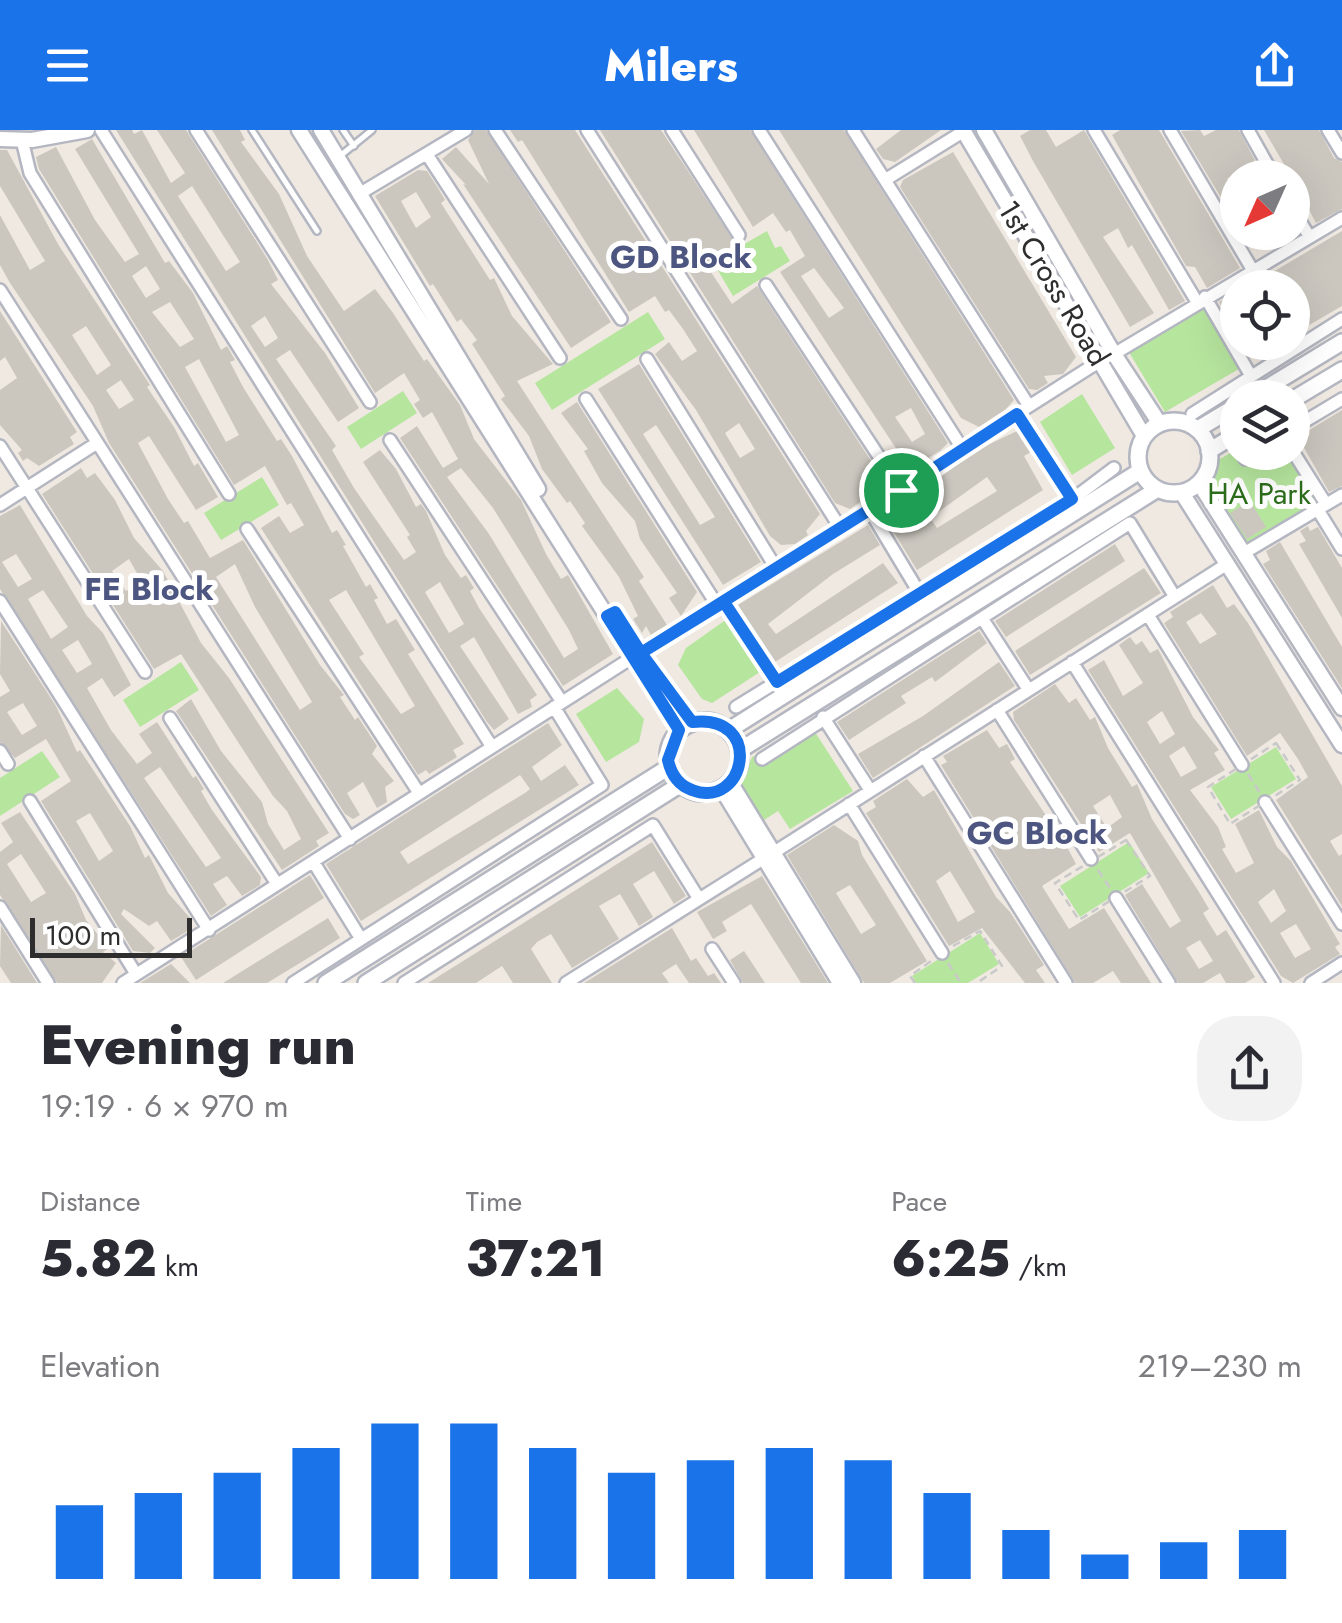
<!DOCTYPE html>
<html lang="en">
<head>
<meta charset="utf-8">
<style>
  :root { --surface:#fff; --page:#f2f2f3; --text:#2b2b33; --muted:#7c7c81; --accent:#1a73e8 }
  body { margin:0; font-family:Jost,sans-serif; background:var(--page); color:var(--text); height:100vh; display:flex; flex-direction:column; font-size:38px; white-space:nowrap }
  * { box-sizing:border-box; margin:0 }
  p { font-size:32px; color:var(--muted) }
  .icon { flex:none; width:55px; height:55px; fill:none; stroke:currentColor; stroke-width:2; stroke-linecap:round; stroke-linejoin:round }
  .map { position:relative; height:853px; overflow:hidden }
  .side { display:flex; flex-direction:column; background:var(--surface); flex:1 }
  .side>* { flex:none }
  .needle { width:65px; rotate:225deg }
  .buttons { position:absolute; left:1220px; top:30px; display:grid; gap:20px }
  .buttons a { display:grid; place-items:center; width:90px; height:90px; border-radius:50%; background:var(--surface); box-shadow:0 10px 40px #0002; font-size:50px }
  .scale { position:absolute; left:30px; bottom:25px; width:162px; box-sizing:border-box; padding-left:10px; border:5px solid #2e2e2e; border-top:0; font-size:28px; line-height:35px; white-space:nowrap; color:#2e2e2e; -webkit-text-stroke:8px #fff; paint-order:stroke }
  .pin { position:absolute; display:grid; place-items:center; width:85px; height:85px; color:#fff; margin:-42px; border:5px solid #fff; border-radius:50%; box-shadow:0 2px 10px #0007 }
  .round { display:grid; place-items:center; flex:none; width:105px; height:105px; border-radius:40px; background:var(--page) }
  .head { display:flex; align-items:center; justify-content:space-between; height:170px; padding:0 40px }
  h1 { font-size:55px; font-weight:800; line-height:75px }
  .figures { display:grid; grid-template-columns:repeat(3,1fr); gap:15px; height:170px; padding:10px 40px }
  .figures div { display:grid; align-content:center }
  .figures b { font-size:50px; font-weight:800 }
  .figures small { font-size:28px; font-weight:400 }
  .figures p { font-size:28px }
  .chart { height:280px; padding:20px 40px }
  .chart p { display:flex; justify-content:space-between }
  .chart svg { width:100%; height:180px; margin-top:10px; stroke:var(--accent); stroke-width:6 }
  header { display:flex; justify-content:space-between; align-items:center; height:130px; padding:0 40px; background:var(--accent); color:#fff; font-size:45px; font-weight:800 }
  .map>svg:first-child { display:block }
</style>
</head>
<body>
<header><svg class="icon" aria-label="menu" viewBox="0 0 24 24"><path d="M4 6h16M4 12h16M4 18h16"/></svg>Milers<svg class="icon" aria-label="share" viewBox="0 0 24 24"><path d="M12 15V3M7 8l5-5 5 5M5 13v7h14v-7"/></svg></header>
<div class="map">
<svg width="1342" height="853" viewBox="0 0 1342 853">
  <rect width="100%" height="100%" fill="#efe9e1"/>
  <!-- green -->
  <path fill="#b6e59e" d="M767,101L775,118L781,116L790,131L733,166L713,132Z
    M1207,172L1244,236L1165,282L1127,219Z
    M648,182L665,209L552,280L535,253Z
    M403,261L417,283L361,319L347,297Z
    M1082,264L1115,318L1072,345L1040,292Z
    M1237,319L1290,323L1320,375L1246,418L1207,356L1220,329Z
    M262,347L279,375L221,410L204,383Z
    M727,489L742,515L748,511L752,516L746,521L760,542L712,573L702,569L678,535L686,518Z
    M181,532L199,560L140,597L123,570Z
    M617,558L644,589L639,612L606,632L576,584Z
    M813,599L853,661L790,699L778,681L764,690L740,655L752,627Z
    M1276,617L1296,649L1231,689L1211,657Z
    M42,621L60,647L0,686V648Z
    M1129,712L1149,743L1080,787L1060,756Z
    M980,803L999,834L968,853H916L912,846Z"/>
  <!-- building -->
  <path fill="#cbc7bf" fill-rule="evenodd" d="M116,0H132L134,4L142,0L171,53L185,43L157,0H186L268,130L278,150L271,154L325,223L359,278L338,292L290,220L276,229L336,316L332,320L354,358L404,430L416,422L407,407L410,405L363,332L380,320L396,339L416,377L421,374L426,381L445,425L461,448L466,445L474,458L470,461L479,478L537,565L530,570L532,577L518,584L474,507L460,516L509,589L494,600L487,592ZM192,56L240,132L226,141L178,66ZM265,186L278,208L265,217L251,196ZM440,452L464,494L449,503L425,462Z
    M212,0H240L245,10L241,12L279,64L307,126L344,181L375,159L393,183L424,231L427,229L460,275L474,309L521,370L546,424L561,449L568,445L613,524L563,556L400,308L417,296L443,338L458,329L432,282L423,288L414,274L420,270L404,243L375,263ZM461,338L493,378L569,500L578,519L564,528L489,404L447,347Z
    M475,0H486L611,192L571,218L463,54L466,55L442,29L456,17L489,54L468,10Z
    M510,0H575L820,384L806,401L808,405L795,414L781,415L770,406L696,280L655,224L669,212L682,231L697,221L683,199L669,180L665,182L655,166L629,182L522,10L518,12ZM739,293L755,319L740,328L725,303Z
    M600,0H661L736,114L705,133L732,174L757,156L886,354L850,379L835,373Z
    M694,0H750L948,313L940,321L918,334L901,326L780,142L805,126L790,100L786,102L773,83L753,97ZM814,138L844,178L829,188L801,146ZM911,278L925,304L912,312L895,287Z
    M779,0H844L1014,270L1005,280L979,297L961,288Z
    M901,0H941L895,32L883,29L876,19Z
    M1030,0H1046L1056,17L1084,0L1185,171L1169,180L1132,115L1128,118L1118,98L1103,107L1154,183L1130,197L1033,31L1020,6Z
    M1120,0H1159L1240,138L1207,158L1195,137L1186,136L1112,5Z
    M1200,0L1204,6L1216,0H1239L1264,48H1227L1238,65V96L1181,1Z
    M1264,0H1319L1334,28L1342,32V79L1316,93L1306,74L1292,69L1299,64L1292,48Z
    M92,9L165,133L169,131L193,163L221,220L227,216L235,230L230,232L243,257L277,311L281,309L292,326L332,403L337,400L346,415L343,416L366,457L370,454L378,468L374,470L387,494L396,489L415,520L408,524L464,614L453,620L457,627L429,644L426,640L418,645L261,398L279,386L290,403L304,395L291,373L287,375L265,336L234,355L39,39L36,27L56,17L95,90L125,132L139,124L75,19ZM146,136L160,159L146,168L132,146ZM170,172L194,209L180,217L152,182ZM199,229L239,305L226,312L185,237ZM346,460L415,576L401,584L359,527L364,524L329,470Z
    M0,20H7L58,114L150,255L147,257L174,297L194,336L198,333L218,367L196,380L149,306L138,313L168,369L184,393L188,391L210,428L243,410L320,535L344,565L340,567L355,590L358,587L377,616L372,624L394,651L385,657L387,672L377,678L363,652L347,663L360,685L353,689L345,684L109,313L93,276L10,153L0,135V85L30,140L45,131L0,56ZM86,196L111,235L97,245L72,205ZM121,250L134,270L119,279L106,260ZM235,434L255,477L312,572L300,580L216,447Z
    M953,22L1076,227L1063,244L1044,246L1048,253L1037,260L1029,259L900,57L903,50Z
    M418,40L427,41L438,58L445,70L441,73L490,150L494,148L512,186L553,234L517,251L644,447L639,451L667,495L651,505L646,496L642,503L633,489L638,486L619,447L582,396L585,393L570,371L567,373L542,339L529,306L501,269L505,266L472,214L477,210L461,189L457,192L433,154L430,156L375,66ZM416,62L431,87L416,98L401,71Z
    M1342,101V176L1292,205V158H1246Z
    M1238,162V204L1219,172Z
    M0,181L77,302L70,307L74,314L39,336L27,328L23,331L18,323L22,320L0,295V260L17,248L5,227L0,231Z
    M639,234L761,432L723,455L598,259ZM656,295L715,387L700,395L643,304Z
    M577,272L697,462L681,486L669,468L677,463L640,409L635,391L602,353L584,321L588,319L561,283Z
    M1342,280V356L1329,362L1298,307Z
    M1017,301L1031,322L1024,326L1043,360L917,440L885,388L977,320ZM987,347L997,361L937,398L930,388Z
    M81,338L87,348L95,343L115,370L134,408L163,441L201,513L229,548L329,703L316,711L319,716L282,740L176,581L191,569L221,621L262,672L268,694L284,720L301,709L287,681L273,666L181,524L154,539L42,364ZM129,429L142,452L126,461L112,441Z
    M1250,371L1266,397L1247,409L1230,383Z
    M20,375L87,486L103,503L131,555L114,567L102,548L87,558L111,600L137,634L152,623L139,604L157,592L193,648L196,646L204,659L201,661L212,680L261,747L260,755L242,766L227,746L213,754L227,775L211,786L0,459V386ZM16,424L32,449L18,457L2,432ZM43,460L68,497L51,509L28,469ZM78,510L92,534L77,543L62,520ZM160,637L221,728L206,737L144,648Z
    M868,395L880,415L833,444L768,494L776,504L883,433L898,453L775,532L738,475Z
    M1308,396L1310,401L1318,397L1342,438V488L1299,414L1306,411L1300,401Z
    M1280,412L1342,517V558L1263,434L1270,430L1266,421Z
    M1115,414L1125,431L1006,507L995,491Z
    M1144,438L1161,463L1030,545L1015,521Z
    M1213,455L1227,478L1234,474L1248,493L1342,656V704L1330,711L1339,726L1342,724V776L1276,670L1308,647L1298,629L1280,603L1247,626L1164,493L1173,487L1170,482ZM1201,483L1217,504L1200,514L1186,492Z
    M1,491L56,576L77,622L80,620L130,696L145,728L149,725L168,763L192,790L186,802L171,811L157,791L149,796L124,779L121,784L155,818L150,823L133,821L41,671L71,651L46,609L15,628L0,612V567L10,561L0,544ZM23,573L37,596L22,605L7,582ZM90,683L113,721L99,731L76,691Z
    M979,501L987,513L935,552L932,547L901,566L906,573L849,610L837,592Z
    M1130,507L1136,515L1142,511L1150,523L1158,519L1193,587L1219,620L1214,623L1225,640L1190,660L1218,697L1226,717L1222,719L1236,743L1254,733L1235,694L1259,680L1277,717L1291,731L1340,814L1335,817L1340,824L1293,853L1281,846L1088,540L1104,530L1123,566L1143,553L1119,515ZM1162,581L1175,604L1160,614L1147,592ZM1184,616L1197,638L1181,647L1169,626ZM1274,759L1286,781L1271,793L1258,772ZM1296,794L1311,819L1295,828L1280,803Z
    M999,532L1015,556L873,648L858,624L923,586Z
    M1055,554L1069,573L1076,568L1090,590L1095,587L1108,618L1132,657L1137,654L1152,689L1199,762L1209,779L1203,783L1217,806L1226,800L1255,847L1245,853H1226L1220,843L1203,853H1178L1125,765L1142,754L1170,798L1181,791L1130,703L1099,722L1014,590L1013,582ZM1110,665L1122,687L1107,698L1093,676ZM1200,810L1213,831L1199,839L1186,818Z
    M548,593L562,615L532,637L541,651L565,635L579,655L361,791L326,734ZM520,645L530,659L525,663L408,734L400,722Z
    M987,600L999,618L1007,614L1015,629L1010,632L1047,687L1050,685L1076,734L1042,756L1069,799L1104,778L1151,853H1121L1113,841L1093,853H1075L941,635L947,632L943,626Z
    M907,649L923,667L934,660L996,767L1010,782L1044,835L1036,840L1045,853H1025L982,798L949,816L866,683L876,677L873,671ZM950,741L975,782L958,792L936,751Z
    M20,682L75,764L86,790L109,818L103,822L116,833L102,853H57L0,765V722L13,712L1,693ZM21,724L46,763L31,772L7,734Z
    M834,695L858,711L862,725L927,831L890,853H864L787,725ZM850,755L876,795L861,804L836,763Z
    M652,712L686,766L674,774L654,741L633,754L653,787L639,796L620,764L599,776L619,809L572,838L551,804L537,812L531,819L552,853H513L502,836L476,853H428Z
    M310,745L324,768L196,850L181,827Z
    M762,746L828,853H801L751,774L722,792L727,801L713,809L697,782Z
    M328,788L340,808L313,825L267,853H223Z
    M1,795L37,853H11L0,836Z
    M672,798L691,831L696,828L708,846L714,843L721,853H689L676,834L662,843L669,853H584Z
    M744,821L756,839L765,853H743L730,830Z
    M171,834L190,853H140Z"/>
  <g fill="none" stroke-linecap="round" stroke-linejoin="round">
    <defs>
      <path id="service" d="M252,0L317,101
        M343,0L354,16
        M340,26L372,0"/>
      <path id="minor" d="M101,0L492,617
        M196,0L370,272
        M495,0L621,189
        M587,0L841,399
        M672,0L739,105
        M759,0L962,318
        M853,0L1029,276
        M1094,0L1197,172
        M1170,0L1252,139
        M1248,0L1275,48
        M1328,0L1342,23
        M22,10L30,43L229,364
        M428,26L560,228
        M885,50L964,1
        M359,64L466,0
        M1292,78L1309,106
        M766,155L901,360
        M0,160L350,709
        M1205,167L1251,246
        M1114,224L1342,88
        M647,229L776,438
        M586,269L717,475
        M1017,283L1073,369
        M1192,284L1342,189
        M1292,299L1342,269
        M390,310L562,572
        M0,316L145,542
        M1292,320L1326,374
        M1245,329L1255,322
        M0,375L97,313
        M1318,380L1342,419
        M870,381L920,464
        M247,399L419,663
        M1244,423L1342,365
        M0,471L209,800
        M724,471L777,552
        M1148,485L1242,635
        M982,488L1028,559
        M641,523L1100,231
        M1072,532L1274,853
        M736,577L1073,369L1114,338
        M997,580L1091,729
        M823,587L870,660
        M170,588L277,754
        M0,621L8,634
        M924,626L1066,853
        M762,629L1130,393L1175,467
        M30,671L136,844
        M1265,672L1342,794
        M849,674L942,823
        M773,723L1227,434
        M314,733L361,809
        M1116,768L1169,853
        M0,777L48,853
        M712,819L734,853
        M123,853L633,527
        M293,853L602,655L554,577
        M404,853L653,695L699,769
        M566,853L763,729
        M1311,853L1342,833"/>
      <path id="tertiary" d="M299,0L679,600
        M321,0L538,359
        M963,0L1144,306
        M984,0L1114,224L1160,294
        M0,9L32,10L87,0
        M1199,353L1342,578
        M1182,363L1342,615
        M642,525L692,592
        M730,652L853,853
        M722,659L840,853"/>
      <path id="secondary" d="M1250,268L1342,212
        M1292,270L1342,240
        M1138 327a36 36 0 1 1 72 0a36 36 0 1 1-72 0Z
        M1198,299L1238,275
        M1209,321L1238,303
        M668 627a36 36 0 1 1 72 0a36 36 0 1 1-72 0Z
        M729,600L1140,341
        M740,620L1156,360
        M326,853L669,637
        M366,853L681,654"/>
    </defs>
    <!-- service casing -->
    <use href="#service" stroke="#b4b7c1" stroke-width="10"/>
    <!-- minor casing -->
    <use href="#minor" stroke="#b4b7c1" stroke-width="16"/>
    <!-- tertiary casing -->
    <use href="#tertiary" stroke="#b4b7c1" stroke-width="19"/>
    <!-- secondary casing -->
    <use href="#secondary" stroke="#b4b7c1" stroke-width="20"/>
    <!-- path -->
    <path stroke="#c9c9c9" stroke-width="2.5" stroke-dasharray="8 5" stroke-linecap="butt" d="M1276,613L1300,650L1230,694L1208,657Z
      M1248,644L1260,663
      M1126,710L1150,746L1079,790L1055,753Z
      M1098,740L1110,758
      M953,816L980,801L1002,836L977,853
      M948,833L961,853
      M915,853L910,846L934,829"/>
    <!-- service -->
    <use href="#service" stroke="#fff" stroke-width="5"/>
    <!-- minor -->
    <use href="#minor" stroke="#fff" stroke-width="11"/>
    <!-- tertiary -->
    <use href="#tertiary" stroke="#fff" stroke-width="14"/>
    <!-- secondary -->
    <use href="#secondary" stroke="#fff" stroke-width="15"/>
  </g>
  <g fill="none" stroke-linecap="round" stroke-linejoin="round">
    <defs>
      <path id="route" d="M901,360L641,523L615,482L607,486L679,600L668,630C671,644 678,655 692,660C746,681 765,583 692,592L641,523L724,472L777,552L1072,369L1017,284L901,360"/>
    </defs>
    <!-- route casing -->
    <use href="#route" stroke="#fff" stroke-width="20"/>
    <!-- route -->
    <use href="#route" stroke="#1a73e8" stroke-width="12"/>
  </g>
  <g text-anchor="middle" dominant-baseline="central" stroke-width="10" stroke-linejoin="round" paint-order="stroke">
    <!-- street labels -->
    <g font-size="30" fill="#2e2e2e" stroke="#fff">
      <text transform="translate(1054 153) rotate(59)">1st Cross Road</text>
    </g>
    <!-- park labels -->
    <g font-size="30" fill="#2c6e1b" stroke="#fff">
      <text x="1259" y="363">HA Park</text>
    </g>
    <!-- neighbourhood labels -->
    <g font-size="32" font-weight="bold" fill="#4d5680" stroke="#fff">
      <text x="681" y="127">GD Block</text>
      <text x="149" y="459">FE Block</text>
      <text x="1037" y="703">GC Block</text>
    </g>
  </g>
</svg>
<div class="buttons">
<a><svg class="needle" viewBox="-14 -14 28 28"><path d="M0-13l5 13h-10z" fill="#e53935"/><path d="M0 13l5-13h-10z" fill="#7c7c81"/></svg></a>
<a><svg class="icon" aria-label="locate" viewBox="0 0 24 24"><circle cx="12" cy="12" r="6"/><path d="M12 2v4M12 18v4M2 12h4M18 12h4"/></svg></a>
<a><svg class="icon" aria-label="layers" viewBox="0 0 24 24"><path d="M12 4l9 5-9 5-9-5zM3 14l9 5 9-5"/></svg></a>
</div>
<div class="scale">100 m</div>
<div class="pin" style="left:901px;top:360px;background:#1e9e55"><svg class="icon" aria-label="arrive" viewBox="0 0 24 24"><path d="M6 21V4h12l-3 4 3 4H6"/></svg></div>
</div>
<section class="side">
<div class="head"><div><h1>Evening run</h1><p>19:19 · 6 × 970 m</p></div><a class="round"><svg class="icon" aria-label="share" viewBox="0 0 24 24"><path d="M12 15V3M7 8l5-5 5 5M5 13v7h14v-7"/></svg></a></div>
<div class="figures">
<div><p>Distance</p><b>5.82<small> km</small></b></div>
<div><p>Time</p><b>37:21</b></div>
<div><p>Pace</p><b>6:25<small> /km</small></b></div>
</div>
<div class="chart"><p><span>Elevation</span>219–230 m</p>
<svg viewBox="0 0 160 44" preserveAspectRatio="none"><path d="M5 44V26M15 44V23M25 44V18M35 44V12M45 44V6M55 44V6M65 44V12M75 44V18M85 44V15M95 44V12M105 44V15M115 44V23M125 44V32M135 44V38M145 44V35M155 44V32"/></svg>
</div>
</section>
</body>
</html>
